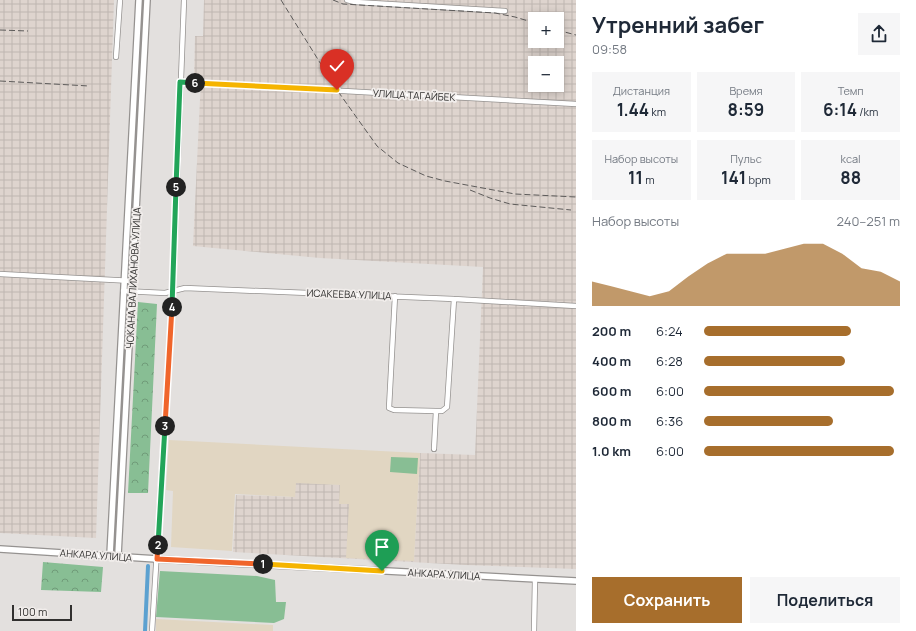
<!DOCTYPE html>
<html lang="ru">
<head>
<meta charset="utf-8">
<style>
  :root { --surface:#fff; --page:#f6f6f7; --text:#1f2937; --muted:#747a83; --accent:#a76e2c }
  body { margin:0; font-family:Manrope,sans-serif; background:var(--page); color:var(--text); height:100vh; display:flex; flex-direction:column; font-size:15px; white-space:nowrap }
  * { box-sizing:border-box; margin:0 }
  p { font-size:13px; color:var(--muted) }
  .icon { flex:none; width:22px; height:22px; fill:none; stroke:currentColor; stroke-width:2; stroke-linecap:round; stroke-linejoin:round }
  .map { position:relative; flex:1; overflow:hidden }
  .details { display:flex; flex-direction:column; background:var(--surface); width:340px }
  .details>* { flex:none }
  .controls { position:absolute; left:528px; top:12px; display:grid; gap:8px }
  .controls a { display:grid; place-items:center; width:36px; height:36px; border-radius:0px; background:var(--surface); box-shadow:0 2px 10px #0003; font-size:20px }
  .scale { position:absolute; left:12px; bottom:10px; width:60px; box-sizing:border-box; padding-left:4px; border:2px solid #31302f; border-top:0; font-size:11px; line-height:14px; white-space:nowrap; color:#31302f; -webkit-text-stroke:3px #f1edeb; paint-order:stroke }
  .pin { position:absolute; display:grid; place-items:center; width:34px; height:34px; color:#fff; margin:-41px -17px; border-radius:50% 50% 50% 0; rotate:-45deg; box-shadow:0 0 4px #0007 }
  .pin .icon { rotate:45deg }
  .km { position:absolute; width:20px; height:20px; margin:-10px; border-radius:50%; background:#222; color:#fff; font-size:11px; line-height:20px; text-align:center }
  .round { display:grid; place-items:center; flex:none; width:42px; height:42px; border-radius:0px; background:var(--page) }
  .summary { display:flex; align-items:center; justify-content:space-between; height:68px; padding:0 16px }
  h1 { font-size:22px; font-weight:700; line-height:30px }
  .metrics { display:grid; grid-template-columns:repeat(3,1fr); gap:6px; height:68px; padding:4px 16px }
  .metrics div { display:grid; align-content:center; border-radius:0px; background:var(--page); text-align:center }
  .metrics b { font-size:17px; font-weight:700 }
  .metrics small { font-size:11px; font-weight:400 }
  .metrics p { font-size:11px }
  .chart { height:112px; padding:8px 16px }
  .chart p { display:flex; justify-content:space-between }
  .chart svg { width:100%; height:72px; margin-top:4px; fill:var(--accent); opacity:.7 }
  .action { display:flex; gap:8px; margin-top:auto; padding:8px 16px }
  .action a { flex:1; height:46px; border-radius:0px; background:var(--accent); color:#fff; font-size:16px; font-weight:700; line-height:46px; text-align:center }
  .action a+a { background:var(--page); color:var(--text) }
  ul { padding:0 16px; list-style:none; font-size:13px }
  li { display:grid; grid-template-columns:64px 48px 1fr; align-items:center; height:30px }
  li i { height:10px; border-radius:5px; background:var(--accent) }
  main { display:flex; flex:1; min-height:0 }
  .map>svg:first-child { display:block }
</style>
</head>
<body>
<main>
<div class="map">
<svg width="576" height="631" viewBox="0 0 576 631">
  <defs>
    <pattern id="industrial-grid" width="8" height="8" patternUnits="userSpaceOnUse"><rect width="8" height="8" fill="#ded4ce"/><path d="M0 4h8M4 0v8" fill="none" stroke="#bfb6b1"/></pattern>
    <pattern id="forest-crowns" width="20" height="18" patternUnits="userSpaceOnUse"><rect width="20" height="18" fill="#88be94"/><path d="M2 6a3 3 0 1 1 6 0M12 15a3 3 0 1 1 6 0" fill="none" stroke="#709b79"/></pattern>
  </defs>
  <rect width="100%" height="100%" fill="#e3e0de"/>
  <!-- industrial -->
  <path fill="url(#industrial-grid)" fill-rule="evenodd" d="M0,0H114L96,538L0,533Z
    M204,0H576V569L465,565L233,552L236,495L294,497L295,482L340,485L349,504L414,561L420,453L475,455L483,267L320,258L193,246L201,78L194,77L195,36H203ZM535,19H557V41H535ZM535,63H557V85H535Z"/>
  <!-- education -->
  <path fill="#e1d6c2" d="M169,440L420,453L414,561L346,558L349,504H339L340,485L296,483L295,497L235,494L232,551L171,547L173,491L166,490Z
    M156,619L273,625V631H156Z"/>
  <!-- green -->
  <path fill="#88be94" d="M391,457L418,458L417,474L390,472Z
    M160,571L257,576L275,580L276,602H286L284,619L274,623L156,617Z"/>
  <!-- forest -->
  <path fill="url(#forest-crowns)" d="M138,302L157,304L148,493H128Z
    M43,562L103,567L101,592L41,590Z"/>
  <g fill="none" stroke-linecap="round" stroke-linejoin="round">
    <!-- canal -->
    <path stroke="#5ca1d0" stroke-width="4" d="M145,631L148,566"/>
    <defs>
      <path id="minor" d="M347,0L355,2L505,11
        M116,57L120,0
        M180,82L576,104
        M0,274L133,281
        M123,291L165,293L185,288L454,299L576,306
        M395,296L389,408L394,410L436,411H442L447,407L454,299
        M434,449L436,411
        M152,631L173,291L184,0
        M534,631L535,579"/>
      <path id="major" d="M0,549L157,559L576,581
        M110,555L139,0
        M118,555L147,0"/>
    </defs>
    <!-- minor casing -->
    <use href="#minor" stroke="#959290" stroke-width="6"/>
    <!-- major casing -->
    <use href="#major" stroke="#959290" stroke-width="8"/>
    <!-- minor -->
    <use href="#minor" stroke="#fff" stroke-width="4.5"/>
    <!-- major -->
    <use href="#major" stroke="#fff" stroke-width="5.5"/>
    <!-- rail -->
    <path stroke="#5d5b5a" stroke-width="1" stroke-dasharray="6 3" stroke-linecap="butt" d="M281,0L337,90L377,146L398,163L426,176L445,181L515,194L576,197
      M333,0L343,4L495,13L515,17L535,23
      M0,30L28,31
      M557,30L576,35
      M0,81L89,86
      M470,190L490,198L510,204L571,210"/>
  </g>
  <g fill="none" stroke-linecap="round" stroke-linejoin="round">
    <defs>
      <path id="split-1" d="M263,564L382,571"/>
      <path id="split-2" d="M158,545L157,559L263,564"/>
      <path id="split-3" d="M158,545L165,426"/>
      <path id="split-4" d="M165,426L172,307"/>
      <path id="split-5" d="M172,307L176,187"/>
      <path id="split-6" d="M176,187L180,82L195,83"/>
      <path id="split-7" d="M195,83L337,90"/>
    </defs>
    <!-- split-1 casing -->
    <use href="#split-1" stroke="#fff" stroke-width="8"/>
    <!-- split-2 casing -->
    <use href="#split-2" stroke="#fff" stroke-width="8"/>
    <!-- split-3 casing -->
    <use href="#split-3" stroke="#fff" stroke-width="8"/>
    <!-- split-4 casing -->
    <use href="#split-4" stroke="#fff" stroke-width="8"/>
    <!-- split-5 casing -->
    <use href="#split-5" stroke="#fff" stroke-width="8"/>
    <!-- split-6 casing -->
    <use href="#split-6" stroke="#fff" stroke-width="8"/>
    <!-- split-7 casing -->
    <use href="#split-7" stroke="#fff" stroke-width="8"/>
    <!-- split-1 -->
    <use href="#split-1" stroke="#f5b400" stroke-width="5"/>
    <!-- split-2 -->
    <use href="#split-2" stroke="#f0652b" stroke-width="5"/>
    <!-- split-3 -->
    <use href="#split-3" stroke="#22a559" stroke-width="5"/>
    <!-- split-4 -->
    <use href="#split-4" stroke="#f0652b" stroke-width="5"/>
    <!-- split-5 -->
    <use href="#split-5" stroke="#22a559" stroke-width="5"/>
    <!-- split-6 -->
    <use href="#split-6" stroke="#22a559" stroke-width="5"/>
    <!-- split-7 -->
    <use href="#split-7" stroke="#f5b400" stroke-width="5"/>
  </g>
  <g text-anchor="middle" dominant-baseline="central" stroke-width="3.5" stroke-linejoin="round" paint-order="stroke">
    <!-- street labels -->
    <g font-size="10" fill="#31302f" stroke="#f1edeb">
      <text transform="translate(414 95) rotate(3)">УЛИЦА ТАГАЙБЕК</text>
      <text transform="translate(133 278) rotate(-87)">ЧОКАНА ВАЛИХАНОВА УЛИЦА</text>
      <text transform="translate(349 294) rotate(2)">ИСАКЕЕВА УЛИЦА</text>
      <text transform="translate(96 555) rotate(4)">АНКАРА УЛИЦА</text>
      <text transform="translate(444 574) rotate(3)">АНКАРА УЛИЦА</text>
    </g>
  </g>
</svg>
<div class="controls">
<a>+</a>
<a>−</a>
</div>
<div class="scale">100 m</div>
<div class="pin" style="left:382px;top:571px;background:#1e9e55"><svg class="icon" aria-label="arrive" viewBox="0 0 24 24"><path d="M6 21V4h12l-3 4 3 4H6"/></svg></div>
<div class="pin" style="left:337px;top:90px;background:#d93025"><svg class="icon" aria-label="check" viewBox="0 0 24 24"><path d="M5 12l5 5 9-10"/></svg></div>
<b class="km" style="left:263px;top:564px">1</b>
<b class="km" style="left:158px;top:545px">2</b>
<b class="km" style="left:165px;top:426px">3</b>
<b class="km" style="left:172px;top:307px">4</b>
<b class="km" style="left:176px;top:187px">5</b>
<b class="km" style="left:195px;top:83px">6</b>
</div>
<section class="details">
<div class="summary"><div><h1>Утренний забег</h1><p>09:58</p></div><a class="round"><svg class="icon" aria-label="share" viewBox="0 0 24 24"><path d="M12 15V3M7 8l5-5 5 5M5 13v7h14v-7"/></svg></a></div>
<div class="metrics">
<div><p>Дистанция</p><b>1.44<small> km</small></b></div>
<div><p>Время</p><b>8:59</b></div>
<div><p>Темп</p><b>6:14<small> /km</small></b></div>
</div>
<div class="metrics">
<div><p>Набор высоты</p><b>11<small> m</small></b></div>
<div><p>Пульс</p><b>141<small> bpm</small></b></div>
<div><p>kcal</p><b>88</b></div>
</div>
<div class="chart"><p><span>Набор высоты</span>240–251 m</p>
<svg viewBox="0 0 160 44" preserveAspectRatio="none"><path d="M0 44V29L10 32L20 35L30 38L40 35L50 26L60 18L70 12L80 12L90 12L100 9L110 6L120 6L130 12L140 21L150 23L160 29V44z"/></svg>
</div>
<ul>
<li><b>200 m</b>6:24<i style="width:75%"></i></li>
<li><b>400 m</b>6:28<i style="width:72%"></i></li>
<li><b>600 m</b>6:00<i style="width:97%"></i></li>
<li><b>800 m</b>6:36<i style="width:66%"></i></li>
<li><b>1.0 km</b>6:00<i style="width:97%"></i></li>
</ul>
<div class="action"><a>Сохранить</a><a>Поделиться</a></div>
</section>
</main>
</body>
</html>
